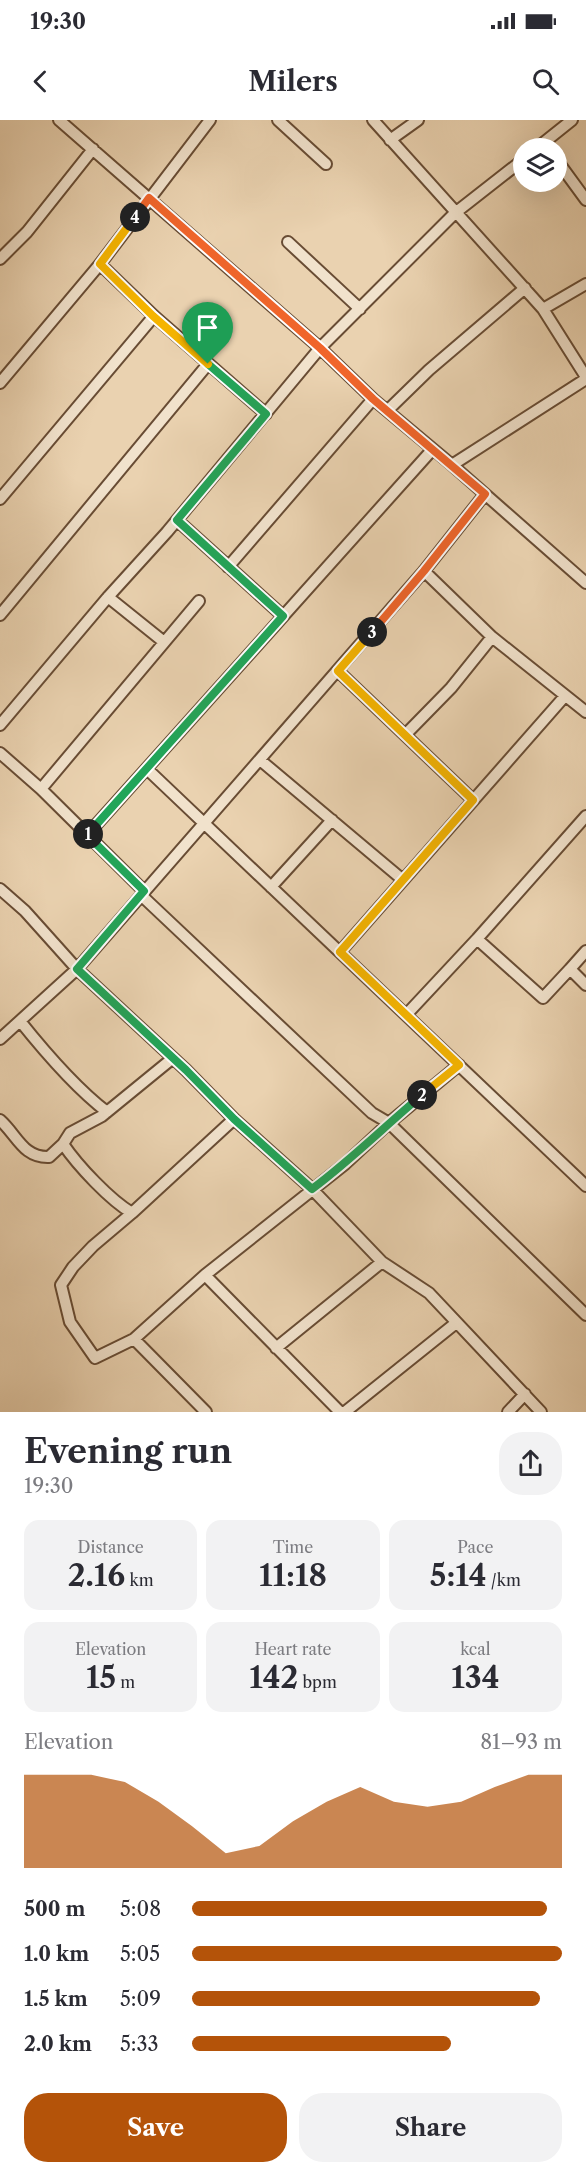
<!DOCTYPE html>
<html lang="en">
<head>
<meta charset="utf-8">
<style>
  :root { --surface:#fff; --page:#f2f2f3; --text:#2b2b33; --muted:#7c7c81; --accent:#b45309 }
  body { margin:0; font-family:"Libre Caslon Text",serif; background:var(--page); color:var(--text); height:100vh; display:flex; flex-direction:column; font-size:22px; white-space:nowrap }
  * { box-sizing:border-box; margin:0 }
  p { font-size:20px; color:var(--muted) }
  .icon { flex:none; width:33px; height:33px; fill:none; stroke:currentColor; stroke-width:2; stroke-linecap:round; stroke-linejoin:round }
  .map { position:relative; height:1292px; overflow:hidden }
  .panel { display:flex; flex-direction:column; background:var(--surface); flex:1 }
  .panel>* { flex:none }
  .fabs { position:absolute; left:513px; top:18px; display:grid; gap:12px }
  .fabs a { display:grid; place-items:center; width:54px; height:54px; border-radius:50%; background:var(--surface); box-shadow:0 6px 24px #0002; font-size:30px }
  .pin { position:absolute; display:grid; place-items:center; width:51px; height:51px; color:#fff; margin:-62px -26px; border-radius:50% 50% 50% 0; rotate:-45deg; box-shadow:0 0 6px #0007 }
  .pin .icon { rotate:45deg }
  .km { position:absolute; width:30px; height:30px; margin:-15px; border-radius:50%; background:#222; color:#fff; font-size:16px; line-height:30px; text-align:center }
  .round { display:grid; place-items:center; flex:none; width:63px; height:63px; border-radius:24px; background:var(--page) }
  .summary { display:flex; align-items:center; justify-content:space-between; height:102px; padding:0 24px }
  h1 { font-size:33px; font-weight:800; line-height:45px }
  .figures { display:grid; grid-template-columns:repeat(3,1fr); gap:9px; height:102px; padding:6px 24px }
  .figures div { display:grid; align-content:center; border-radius:15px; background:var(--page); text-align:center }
  .figures b { font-size:30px; font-weight:800 }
  .figures small { font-size:16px; font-weight:400 }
  .figures p { font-size:16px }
  .chart { height:168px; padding:12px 24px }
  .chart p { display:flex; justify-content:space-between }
  .chart svg { width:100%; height:108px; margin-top:6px; fill:var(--accent); opacity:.7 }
  .primary-button { display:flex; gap:12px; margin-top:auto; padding:12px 24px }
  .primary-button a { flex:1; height:69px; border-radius:24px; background:var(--accent); color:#fff; font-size:24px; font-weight:800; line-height:69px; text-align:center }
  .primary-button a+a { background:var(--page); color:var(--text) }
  ul { padding:0 24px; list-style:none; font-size:20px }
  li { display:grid; grid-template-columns:96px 72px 1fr; align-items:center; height:45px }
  li i { height:15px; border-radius:8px; background:var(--accent) }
  .status { display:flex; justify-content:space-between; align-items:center; height:42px; padding:0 30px; background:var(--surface); direction:ltr }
  .status svg { height:16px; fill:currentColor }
  header { display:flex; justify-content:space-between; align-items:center; height:78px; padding:0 24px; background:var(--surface); font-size:27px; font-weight:800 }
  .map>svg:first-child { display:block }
</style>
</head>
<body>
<div class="status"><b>19:30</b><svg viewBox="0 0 49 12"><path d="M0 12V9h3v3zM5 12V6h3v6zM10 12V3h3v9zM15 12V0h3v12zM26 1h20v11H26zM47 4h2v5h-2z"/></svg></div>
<header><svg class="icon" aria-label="back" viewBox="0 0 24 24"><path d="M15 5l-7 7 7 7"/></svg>Milers<svg class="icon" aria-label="search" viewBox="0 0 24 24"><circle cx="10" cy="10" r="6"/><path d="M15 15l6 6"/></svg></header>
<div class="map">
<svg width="586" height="1292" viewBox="0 0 586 1292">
  <rect width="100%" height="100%" fill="#ead2b0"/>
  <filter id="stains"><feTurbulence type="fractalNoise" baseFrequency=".00333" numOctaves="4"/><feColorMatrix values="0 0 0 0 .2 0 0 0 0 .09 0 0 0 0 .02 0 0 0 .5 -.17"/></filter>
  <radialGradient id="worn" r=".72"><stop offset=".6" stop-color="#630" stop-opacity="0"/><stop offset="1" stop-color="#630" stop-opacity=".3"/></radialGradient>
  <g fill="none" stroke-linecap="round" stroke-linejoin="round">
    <defs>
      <path id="street" d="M59,0L320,228L373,279L452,345L586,463
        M278,0L326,44
        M373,0L543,189L586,257
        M390,20L418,0
        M537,28L572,0
        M556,39L586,80
        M288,122L360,189
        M0,139L27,112L93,29
        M100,144L154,196L266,294
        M543,189L586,164
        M0,263L100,144L210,0
        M388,290L429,250L525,168
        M452,345L586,259
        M0,379L154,196
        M177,400L283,496
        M228,447L373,279
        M424,451L492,517L586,592
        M108,477L164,522
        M0,495L208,244
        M338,551L473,680
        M0,605L108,477L167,412L320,228L455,93L524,39
        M405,615L451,568L492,517
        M0,633L41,669L144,771
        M260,640L403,760
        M147,649L586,1066
        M41,669L199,481
        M87,715L432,330
        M271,767L332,700
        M0,769L25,791L77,849L186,950L234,999L312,1069L382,1142L429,1173L541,1292
        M141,775L372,993L389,1003L586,1195
        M477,819L543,878L570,849L586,865
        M340,832L565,576
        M570,849L586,831
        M406,895L477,819L586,696
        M20,901C44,931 77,969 107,992
        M0,919L77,849L424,451L485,374
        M0,1000C17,1015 23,1038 49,1037L63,1024L70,1013L102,996L173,938
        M63,1024C78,1046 110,1080 132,1093
        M205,1155L340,1292
        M134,1219L205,1155L345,1044L389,1003L459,945
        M276,1228L382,1142
        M206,1292L134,1219L95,1238L70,1202L61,1165L73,1147L93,1126L132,1093L234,999
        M345,1292L456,1203
        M508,1292L525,1274"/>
    </defs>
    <!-- street casing -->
    <use href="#street" stroke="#684c34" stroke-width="14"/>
    <!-- street -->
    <use href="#street" stroke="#f1e2cc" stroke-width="10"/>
  </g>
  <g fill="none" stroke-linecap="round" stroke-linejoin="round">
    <defs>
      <path id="split-1" d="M88,714L283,496L177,400L266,294L208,244"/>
      <path id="split-2" d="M88,714L87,715L144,771L77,849L186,950L234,999L312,1069C351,1040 385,1006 422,975"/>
      <path id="split-3" d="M372,512L338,551L473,680L340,832L459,945L422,975"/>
      <path id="split-4" d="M135,97L149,78L320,228L373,279L485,374L424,451L372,512"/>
      <path id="split-5" d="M135,97L100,144L153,196L208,244"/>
    </defs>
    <!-- split-1 casing -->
    <use href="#split-1" stroke="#fff" stroke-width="12"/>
    <!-- split-2 casing -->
    <use href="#split-2" stroke="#fff" stroke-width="12"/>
    <!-- split-3 casing -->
    <use href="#split-3" stroke="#fff" stroke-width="12"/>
    <!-- split-4 casing -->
    <use href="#split-4" stroke="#fff" stroke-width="12"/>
    <!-- split-5 casing -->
    <use href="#split-5" stroke="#fff" stroke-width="12"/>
    <!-- split-1 -->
    <use href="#split-1" stroke="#22a559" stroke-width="8"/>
    <!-- split-2 -->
    <use href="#split-2" stroke="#22a559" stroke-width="8"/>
    <!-- split-3 -->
    <use href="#split-3" stroke="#f5b400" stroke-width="8"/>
    <!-- split-4 -->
    <use href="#split-4" stroke="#f0652b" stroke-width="8"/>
    <!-- split-5 -->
    <use href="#split-5" stroke="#f5b400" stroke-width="8"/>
  </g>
  <rect width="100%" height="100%" filter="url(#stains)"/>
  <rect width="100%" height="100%" fill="url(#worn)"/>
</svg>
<div class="fabs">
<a><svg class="icon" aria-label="layers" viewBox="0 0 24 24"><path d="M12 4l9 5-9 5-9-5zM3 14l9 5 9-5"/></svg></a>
</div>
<div class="pin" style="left:208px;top:244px;background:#1e9e55"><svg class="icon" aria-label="arrive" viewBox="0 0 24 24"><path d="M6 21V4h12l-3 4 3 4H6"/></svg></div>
<b class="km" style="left:88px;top:714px">1</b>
<b class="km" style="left:422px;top:975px">2</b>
<b class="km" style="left:372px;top:512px">3</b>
<b class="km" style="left:135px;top:97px">4</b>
</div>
<section class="panel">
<div class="summary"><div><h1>Evening run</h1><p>19:30</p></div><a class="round"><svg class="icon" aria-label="share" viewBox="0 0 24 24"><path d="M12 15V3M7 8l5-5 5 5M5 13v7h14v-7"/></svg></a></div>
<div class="figures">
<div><p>Distance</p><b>2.16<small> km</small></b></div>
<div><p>Time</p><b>11:18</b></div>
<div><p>Pace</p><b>5:14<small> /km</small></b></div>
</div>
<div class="figures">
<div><p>Elevation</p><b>15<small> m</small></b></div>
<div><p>Heart rate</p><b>142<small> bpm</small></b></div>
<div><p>kcal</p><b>134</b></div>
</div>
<div class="chart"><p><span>Elevation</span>81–93 m</p>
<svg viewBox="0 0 160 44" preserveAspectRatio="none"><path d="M0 44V6L10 6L20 6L30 9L40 17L50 27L60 38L70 35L80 25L90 17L100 11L110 17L120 19L130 17L140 11L150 6L160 6V44z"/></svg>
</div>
<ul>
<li><b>500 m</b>5:08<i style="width:96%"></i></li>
<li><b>1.0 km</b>5:05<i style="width:100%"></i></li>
<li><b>1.5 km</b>5:09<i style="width:94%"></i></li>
<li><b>2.0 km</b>5:33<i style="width:70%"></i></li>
</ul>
<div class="primary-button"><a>Save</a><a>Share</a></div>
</section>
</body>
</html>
